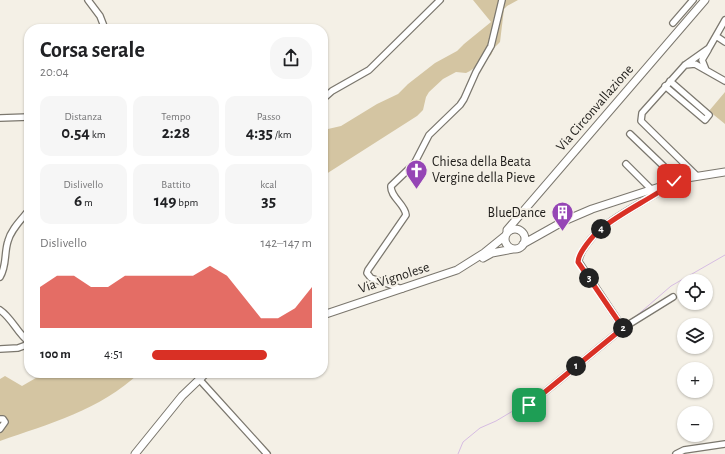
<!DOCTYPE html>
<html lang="it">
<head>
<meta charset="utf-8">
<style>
  :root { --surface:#fff; --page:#f6f6f6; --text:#202124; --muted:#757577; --accent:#d93025 }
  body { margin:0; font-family:"Alegreya Sans",sans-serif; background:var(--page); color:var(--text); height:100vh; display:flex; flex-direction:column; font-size:15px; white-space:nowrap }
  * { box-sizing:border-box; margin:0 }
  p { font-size:13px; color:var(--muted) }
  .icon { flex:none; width:22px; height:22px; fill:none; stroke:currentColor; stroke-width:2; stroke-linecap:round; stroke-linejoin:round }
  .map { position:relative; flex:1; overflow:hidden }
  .drawer { position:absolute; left:24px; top:24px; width:304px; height:354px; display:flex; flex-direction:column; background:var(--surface); border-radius:16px; box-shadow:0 1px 3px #0004 }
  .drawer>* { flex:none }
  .fabs { position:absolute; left:677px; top:274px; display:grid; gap:8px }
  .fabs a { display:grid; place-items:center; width:36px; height:36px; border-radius:50%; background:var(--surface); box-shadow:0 1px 3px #0004; font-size:20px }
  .pin { position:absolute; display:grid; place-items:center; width:34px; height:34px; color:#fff; margin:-17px; border-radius:8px; box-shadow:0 2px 6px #0006 }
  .km { position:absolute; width:20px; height:20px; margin:-10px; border-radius:50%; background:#222; color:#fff; font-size:11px; line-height:20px; text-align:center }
  .round { display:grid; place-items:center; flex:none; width:42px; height:42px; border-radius:16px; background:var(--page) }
  .summary { display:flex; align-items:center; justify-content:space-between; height:68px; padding:0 16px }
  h1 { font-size:22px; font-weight:600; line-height:30px }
  .metrics { display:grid; grid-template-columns:repeat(3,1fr); gap:6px; height:68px; padding:4px 16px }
  .metrics div { display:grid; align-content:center; border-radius:10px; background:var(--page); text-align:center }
  .metrics b { font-size:17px; font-weight:600 }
  .metrics small { font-size:11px; font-weight:400 }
  .metrics p { font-size:11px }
  .chart { height:112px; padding:8px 16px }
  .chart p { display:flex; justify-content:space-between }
  .chart svg { width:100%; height:72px; margin-top:4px; fill:var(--accent); opacity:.7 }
  ul { padding:0 16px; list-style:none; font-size:13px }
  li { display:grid; grid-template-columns:64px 48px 1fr; align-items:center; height:30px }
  li i { height:10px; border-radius:5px; background:var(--accent) }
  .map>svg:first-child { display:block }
</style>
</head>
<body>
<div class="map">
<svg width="725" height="454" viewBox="0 0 725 454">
  <rect width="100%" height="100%" fill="#f4f0e6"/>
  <!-- green -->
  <path fill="#d4c5a2" d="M473,0H518L507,6L504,9L500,42L494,48L491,55L470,71L466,73L456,72L443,79L429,92L426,97L423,110L417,116L323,176V129H328L341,126L377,104L398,94L408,84L435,63L457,51L464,44L491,22Z
    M725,92V124L709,111Z
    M41,373H139C101,410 48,424 0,441V379L5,376L22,386L41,375Z"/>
  <!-- water -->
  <path fill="#d6bce2" d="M170,25H171L172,29H147L151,26Z"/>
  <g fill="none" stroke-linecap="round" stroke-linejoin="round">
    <!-- stream -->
    <path stroke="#d6bce2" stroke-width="1" d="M634,318L671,286L725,255
      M458,454L463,442L480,428L496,421L533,399"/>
    <defs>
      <path id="minor" d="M88,0L100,16L105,29
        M673,23L693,0
        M716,36L725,42
        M685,65L695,64L725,81
        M706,70L702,60L708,50
        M665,86L705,120L709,115L670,81
        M323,99L332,91L369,70L440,0
        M0,118L29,117
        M630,134L678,180
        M626,164L651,189
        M696,175L641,121L642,113L685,65L709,48L725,20
        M0,277C7,266 4,253 8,241C11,229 22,219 29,210
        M402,289L371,278L367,273L368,270L406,215C405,204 390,197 391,186L414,164L429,135L460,105L464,99L476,72L491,46L502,0
        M0,310C12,318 17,333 29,342
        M623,328L579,262C578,253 594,234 601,229C617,215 641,203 659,192L666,185
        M0,349L18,348L29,344
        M199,379L267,454
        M529,405L623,328L673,297
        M0,419H3L5,422L0,429
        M676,454L684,450L725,444"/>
      <path id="major" d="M505 239a10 10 0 1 1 20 0a10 10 0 1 1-20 0Z
        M507,233V230L705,0
        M523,244L564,221L592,209L687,178L725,172
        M483,258L492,253L513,249
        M323,315L457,270L484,253L505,236
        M135,454L182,396L206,373"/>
    </defs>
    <!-- minor casing -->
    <use href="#minor" stroke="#7b776e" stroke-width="8"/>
    <!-- major casing -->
    <use href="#major" stroke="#7b776e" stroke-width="9"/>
    <!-- minor -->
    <use href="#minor" stroke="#fff" stroke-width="5.5"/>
    <!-- major -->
    <use href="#major" stroke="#fff" stroke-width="7"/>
  </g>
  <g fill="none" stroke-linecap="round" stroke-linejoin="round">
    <defs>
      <path id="route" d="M529,405L623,328L578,262C578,253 594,234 601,229C618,215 640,204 659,192L667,184L674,181"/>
    </defs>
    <!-- route casing -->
    <use href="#route" stroke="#fff" stroke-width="8"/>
    <!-- route -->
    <use href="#route" stroke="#d93025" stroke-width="5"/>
  </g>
  <!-- icons -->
  <defs>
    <symbol id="church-pin" viewBox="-11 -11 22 30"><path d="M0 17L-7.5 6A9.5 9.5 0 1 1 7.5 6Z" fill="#9545b5" stroke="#f4f0e6"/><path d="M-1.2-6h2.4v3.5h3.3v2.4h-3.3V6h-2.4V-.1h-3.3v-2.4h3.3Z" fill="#fff"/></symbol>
    <symbol id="building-pin" viewBox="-11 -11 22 30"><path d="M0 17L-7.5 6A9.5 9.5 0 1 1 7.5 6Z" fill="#9545b5" stroke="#f4f0e6"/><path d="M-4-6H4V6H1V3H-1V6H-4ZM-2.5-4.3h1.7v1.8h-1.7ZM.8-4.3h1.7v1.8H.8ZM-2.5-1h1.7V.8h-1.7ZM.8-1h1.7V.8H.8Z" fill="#fff"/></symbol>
  </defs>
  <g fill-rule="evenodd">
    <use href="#church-pin" x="404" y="158" width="25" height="34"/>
    <use href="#building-pin" x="550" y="200" width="25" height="34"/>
  </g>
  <g text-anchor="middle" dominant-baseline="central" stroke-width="4" stroke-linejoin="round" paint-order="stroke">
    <!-- street labels -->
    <g font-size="14" fill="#1f1d1a" stroke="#f4f0e6">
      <text transform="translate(595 108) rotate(-49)">Via Circonvallazione</text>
      <text transform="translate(394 278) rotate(-18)">Via Vignolese</text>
    </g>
    <!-- poi labels -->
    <g font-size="14" fill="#1f1d1a" stroke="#f4f0e6" text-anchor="start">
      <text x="432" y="162">Chiesa della Beata<tspan x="432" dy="16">Vergine della Pieve</tspan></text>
      <text x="546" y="213" text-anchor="end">BlueDance</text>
    </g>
  </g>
</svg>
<div class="fabs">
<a><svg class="icon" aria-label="locate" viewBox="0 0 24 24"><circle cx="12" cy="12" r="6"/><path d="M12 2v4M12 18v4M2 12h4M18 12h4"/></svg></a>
<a><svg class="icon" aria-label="layers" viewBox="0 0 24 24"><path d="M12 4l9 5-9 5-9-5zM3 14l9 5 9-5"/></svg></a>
<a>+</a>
<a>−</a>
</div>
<div class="pin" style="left:529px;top:405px;background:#1e9e55"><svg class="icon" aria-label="arrive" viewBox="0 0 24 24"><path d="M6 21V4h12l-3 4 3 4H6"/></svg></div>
<div class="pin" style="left:674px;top:181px;background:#d93025"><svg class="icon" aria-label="check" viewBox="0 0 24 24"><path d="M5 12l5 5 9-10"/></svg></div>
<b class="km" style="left:576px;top:366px">1</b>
<b class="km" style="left:623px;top:328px">2</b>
<b class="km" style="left:589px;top:278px">3</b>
<b class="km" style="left:601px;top:229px">4</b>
<section class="drawer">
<div class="summary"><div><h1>Corsa serale</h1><p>20:04</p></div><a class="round"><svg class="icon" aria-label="share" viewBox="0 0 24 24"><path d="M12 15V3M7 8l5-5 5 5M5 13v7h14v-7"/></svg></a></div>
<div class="metrics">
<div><p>Distanza</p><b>0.54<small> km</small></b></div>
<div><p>Tempo</p><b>2:28</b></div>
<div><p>Passo</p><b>4:35<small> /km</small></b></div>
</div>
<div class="metrics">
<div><p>Dislivello</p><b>6<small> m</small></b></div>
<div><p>Battito</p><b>149<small> bpm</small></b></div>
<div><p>kcal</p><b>35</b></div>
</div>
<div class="chart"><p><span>Dislivello</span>142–147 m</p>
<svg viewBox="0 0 160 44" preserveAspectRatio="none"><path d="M0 44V19L10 12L20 12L30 19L40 19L50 12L60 12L70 12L80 12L90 12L100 6L110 12L120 25L130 38L140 38L150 32L160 19V44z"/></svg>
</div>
<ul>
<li><b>100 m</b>4:51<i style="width:72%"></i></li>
</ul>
</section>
</div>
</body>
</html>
